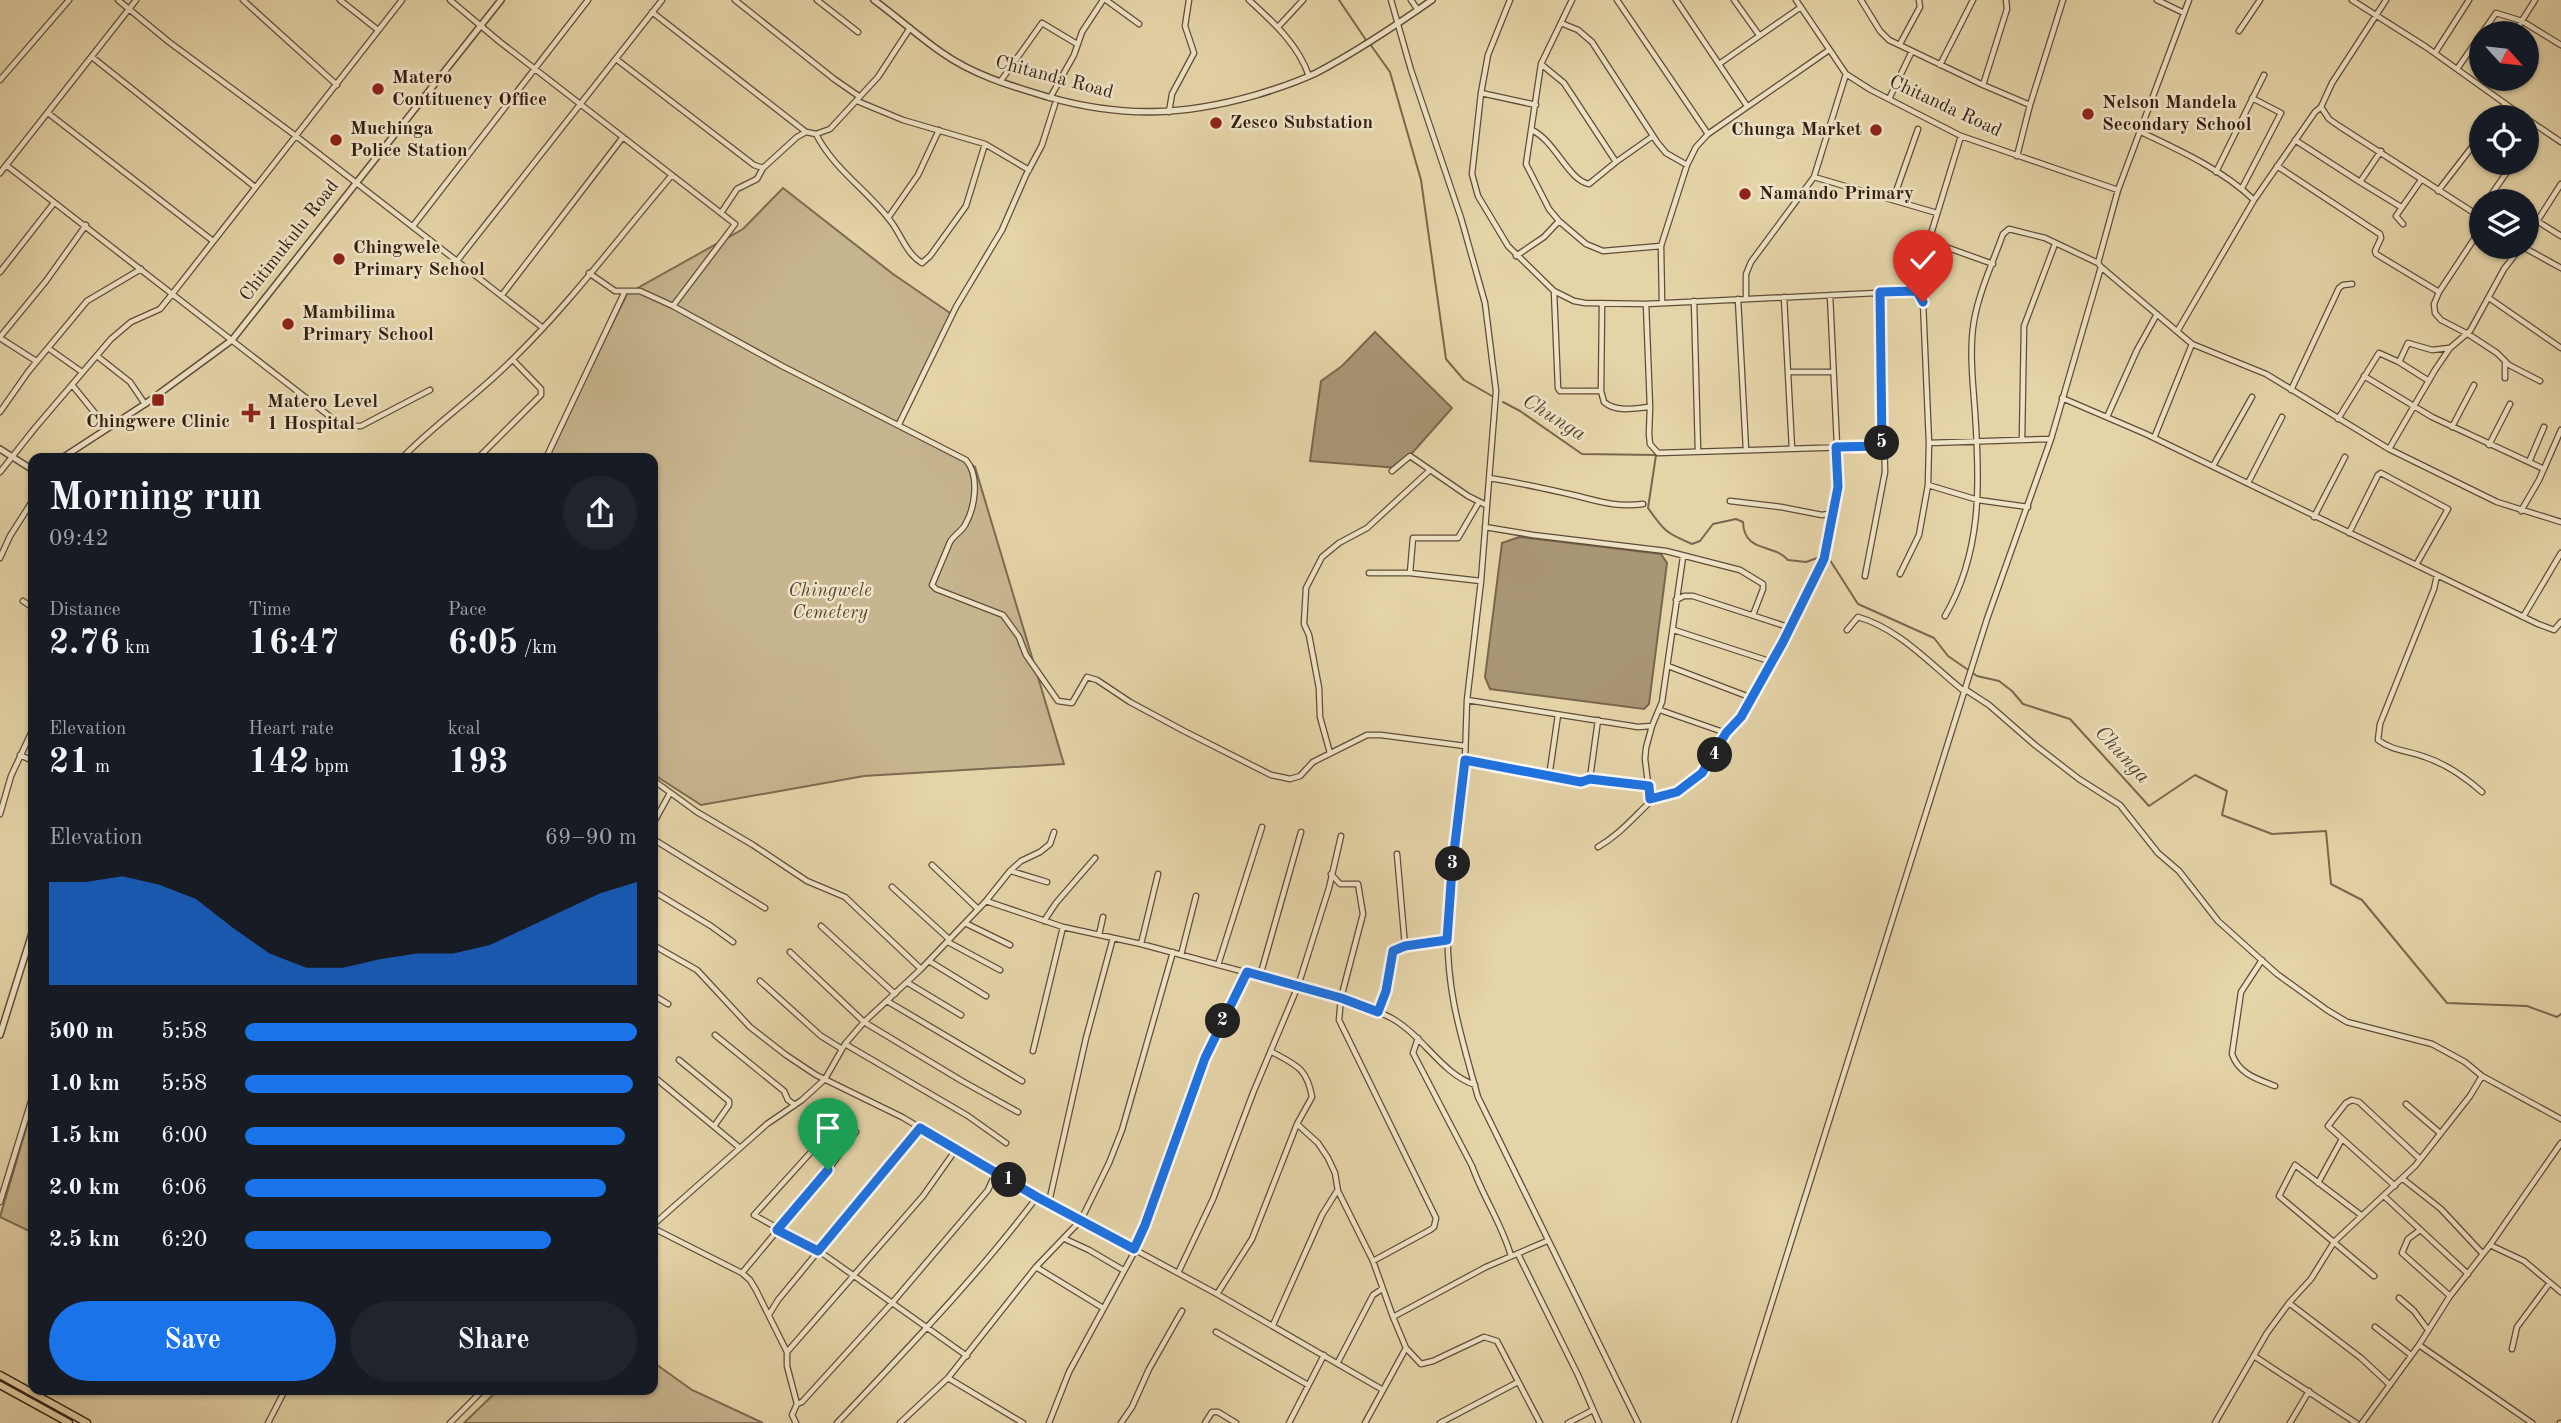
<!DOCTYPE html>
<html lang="en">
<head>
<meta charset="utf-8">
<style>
  :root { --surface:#171b24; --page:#20242c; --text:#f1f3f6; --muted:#9ea1a6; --accent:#1a73e8 }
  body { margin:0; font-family:"Old Standard TT",serif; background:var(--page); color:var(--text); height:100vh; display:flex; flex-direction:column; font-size:26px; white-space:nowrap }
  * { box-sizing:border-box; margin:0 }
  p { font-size:23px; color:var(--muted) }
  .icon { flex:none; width:38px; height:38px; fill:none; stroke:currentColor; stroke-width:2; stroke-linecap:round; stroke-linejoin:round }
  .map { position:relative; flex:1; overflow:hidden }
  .panel { position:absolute; left:28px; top:453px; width:630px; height:942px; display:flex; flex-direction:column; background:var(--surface); border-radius:14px; box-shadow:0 2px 5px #0004 }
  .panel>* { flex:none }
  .needle { width:46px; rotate:117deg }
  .buttons { position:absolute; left:2469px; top:21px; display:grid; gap:14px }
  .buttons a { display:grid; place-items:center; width:70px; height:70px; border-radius:50%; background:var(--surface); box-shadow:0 2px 5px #0004; font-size:35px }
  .pin { position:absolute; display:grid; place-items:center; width:60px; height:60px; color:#fff; margin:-72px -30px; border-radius:50% 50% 50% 0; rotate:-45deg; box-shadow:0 0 7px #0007 }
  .pin .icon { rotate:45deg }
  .km { position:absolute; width:35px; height:35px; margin:-18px; border-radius:50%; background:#222; color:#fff; font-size:19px; line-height:35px; text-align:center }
  .round { display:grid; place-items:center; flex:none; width:74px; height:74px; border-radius:37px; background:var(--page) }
  .summary { display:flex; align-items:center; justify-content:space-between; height:119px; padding:0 21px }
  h1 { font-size:38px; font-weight:700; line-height:52px }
  .metrics { display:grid; grid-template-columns:repeat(3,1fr); gap:10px; height:119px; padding:7px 21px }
  .metrics div { display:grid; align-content:center }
  .metrics b { font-size:35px; font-weight:700 }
  .metrics small { font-size:19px; font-weight:400 }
  .metrics p { font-size:19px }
  .chart { height:196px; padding:14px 21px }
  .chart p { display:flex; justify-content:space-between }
  .chart svg { width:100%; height:126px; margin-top:7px; fill:var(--accent); opacity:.7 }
  .button { display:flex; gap:14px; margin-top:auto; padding:14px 21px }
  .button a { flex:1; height:80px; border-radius:42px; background:var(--accent); color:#fff; font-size:28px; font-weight:700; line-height:80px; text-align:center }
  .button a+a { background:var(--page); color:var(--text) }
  ul { padding:0 21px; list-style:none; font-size:23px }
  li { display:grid; grid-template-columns:112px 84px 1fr; align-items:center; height:52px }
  li i { height:18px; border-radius:9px; background:var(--accent) }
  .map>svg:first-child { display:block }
</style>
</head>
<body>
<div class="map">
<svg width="2561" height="1423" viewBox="0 0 2561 1423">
  <rect width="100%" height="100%" fill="#e5d4a8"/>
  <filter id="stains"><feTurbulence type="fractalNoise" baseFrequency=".00286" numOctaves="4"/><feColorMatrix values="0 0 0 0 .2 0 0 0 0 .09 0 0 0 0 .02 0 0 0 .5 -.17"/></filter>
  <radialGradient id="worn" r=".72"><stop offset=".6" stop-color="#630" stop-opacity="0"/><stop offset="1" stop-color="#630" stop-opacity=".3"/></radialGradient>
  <!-- green -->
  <path fill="#c7b58f" stroke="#7e6a51" stroke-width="2" d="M783,188L893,274L953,315L900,427L975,467L1064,764L864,776L701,805L653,774V458H546L627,294L743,229Z
    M33,1105V1233L0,1217Z
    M653,1362L692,1390L763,1423H464L498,1390H653Z"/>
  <!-- water -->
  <path fill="#a99675" stroke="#7a664e" stroke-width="2" d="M1375,332L1452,408L1399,468L1310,461L1321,381L1342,366Z
    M1519,537L1661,554L1667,563L1649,704L1644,709L1490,689L1485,677L1502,543Z"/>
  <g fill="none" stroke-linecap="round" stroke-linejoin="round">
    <!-- stream -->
    <path stroke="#7a664e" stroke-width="2" d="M1339,0L1366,40
      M1370,44L1390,72L1421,180L1446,359L1464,380L1492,396
      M1503,402L1520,411L1582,454L1656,455L1648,508C1664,531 1666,533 1692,544L1700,541L1713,524L1736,519L1743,522C1744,553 1773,543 1788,560L1806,562L1820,557
      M1828,557L1858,604L1934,638L1948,656L1977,676L1999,681L2012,691L2023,704L2070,719L2149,806L2195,775L2227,791L2222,815L2272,834L2326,831L2331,884L2362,900L2447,1003L2527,1006L2557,1017L2561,1014"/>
    <defs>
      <path id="minor" d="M118,0L169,42L296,136L543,328
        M243,0L337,85
        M340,0L378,30
        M450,0L500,42L735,224L673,306
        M735,0L834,79L860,97
        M817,0L858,32
        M1106,0L1139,24
        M1249,0C1273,22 1298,44 1309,76
        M1391,0L1411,70L1461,218L1485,303L1496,391L1481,581L1467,700L1465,760L1448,920C1445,987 1460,1033 1478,1097L1638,1423
        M1411,0L1418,10
        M1510,0L1488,55L1481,93L1472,174L1478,196L1508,246L1554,291L1574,301L1585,303L1646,304L1917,291L1916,283L1961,136
        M1572,0L1541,64L1526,164L1549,209L1559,221L1586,244L1603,251L1661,246
        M1617,0L1708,134
        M1676,0L1747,106
        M1734,0L1759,35
        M1796,0L1846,74L1871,90L1961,136L2118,190
        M1861,0L1880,31L1889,40L1983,85L2030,105
        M2157,0L2184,13
        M2352,0L2426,47L2524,117
        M652,12L806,132
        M1561,23L1578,30L1592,42L1657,142L1666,153L1687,165
        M1278,27L1303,0
        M2239,31L2260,0
        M2514,33L2535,0
        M1900,44L1920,7L1919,0
        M2435,53L2469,0
        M92,57L255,187
        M616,59L754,165L763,168
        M1541,64L1564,83L1616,162
        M1719,64L1801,7
        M1940,65L1973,0
        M2457,69L2496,13L2522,21L2561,45
        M0,80L69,0
        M1000,82L1042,23L1077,44
        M1983,85L2007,9L2006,0
        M1481,93L1536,105
        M1050,98L1074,55L1082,32L1103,0
        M1889,99L1912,51
        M857,101L903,120L985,144L1029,170
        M2321,107L2329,119L2339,126L2482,218
        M1169,112L1172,94L1194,53L1185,26L1189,0
        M48,113L213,241
        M2495,117L2505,104
        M2527,119L2561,142
        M1532,130C1556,142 1568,180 1589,184L1616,162L1653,136
        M2141,132C2179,150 2223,170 2254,200
        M816,134C834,170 870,192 892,223C902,237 907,254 922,263L930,256L966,206L985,144
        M2295,140L2360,182L2381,151
        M2527,141L2535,125
        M2017,156L2030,105L2063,0
        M6,165L337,422L349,426H361L430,390
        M2277,166L2380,234L2381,238L2375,251L2376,254L2439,292
        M2216,172L2264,75
        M0,173L136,0
        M1814,177L1937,213
        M2360,182L2401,207
        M2242,188L2281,113L2252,98
        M2438,191L2482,134
        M1893,200L1918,129
        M2487,201L2513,163
        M721,213L737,189L757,179L763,168L797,137L806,132L816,134L830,129L878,77L910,28
        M888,218L918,175L939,130
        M2537,221L2561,236
        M2403,224L2396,216L2421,180
        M413,226L588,0
        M2482,227L2439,292L2434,304L2435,313L2441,320L2468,334L2497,353L2509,365L2540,381
        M2527,237L2561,184
        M1929,241L1993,264
        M2523,247L2561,268
        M1516,256L1544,237L1559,221
        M457,261L662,0
        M2101,267L2192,344L2266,374L2389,449L2497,502L2561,522
        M0,272L54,203
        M589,273L615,291H640L673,306L782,366L966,460C980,476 975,508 965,525C961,532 954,535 950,542L932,585L936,589L1003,615L1019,637L1026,655L1058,701L1072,703L1087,677L1097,680L1130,702L1184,731L1271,775L1281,777L1290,779L1300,776L1313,762L1367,735H1381L1465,746
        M1554,291L1558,388L1560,391H1601
        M502,295L623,137
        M1784,297L1792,449
        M2489,298L2561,348
        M1738,299L1746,450
        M1746,299V274L1751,262L1814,177L1846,74
        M1694,301L1698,451
        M1662,302L1661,246L1687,165L1696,147L1708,134L1829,50
        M1646,304L1650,407L1649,434L1650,444L1658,453L1882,446
        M1602,305L1601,391L1604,402C1617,413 1635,408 1650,407
        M2178,330L2254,200L2315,112L2321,107L2332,83L2386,0
        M0,337L46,281L86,225
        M0,338L36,361
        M48,348L82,372
        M97,356L130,382L145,404
        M2399,362L2408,343L2432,350L2449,348
        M2505,363V378
        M1788,372H1833
        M2364,376L2432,417L2544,469
        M73,386L107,428
        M2291,390L2339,288L2343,285L2352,284
        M2062,398L2146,434L2538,624L2554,630L2561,622
        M0,412L28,372L87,301L141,269
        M2107,417L2137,350L2157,314
        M2338,419L2379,353L2399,362L2429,381
        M899,424L956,307L1002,230L1026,175L1042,145L1055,104
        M2452,427L2474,385
        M2154,438L2192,344
        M2022,440L2024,326L2055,244
        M1929,443L2051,439
        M2489,445L2510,404
        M2389,449L2435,370L2450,348L2470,331L2504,269L2521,247
        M402,458C437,422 479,394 514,358C571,302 620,236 672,175
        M478,458L541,395V389L513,360
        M546,458L625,291
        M2529,462L2544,427
        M2213,466L2252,397
        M1392,471L1410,456L1468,496L1486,505
        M0,472L35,428L111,339L131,322L160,309L173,293L402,0
        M1489,478C1516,482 1542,488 1569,494C1595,500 1615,508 1643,504
        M2248,483L2282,417
        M1928,485L1978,500L2028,507
        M1730,501L1781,507L1822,515L1834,513L1838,487V467L1830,295
        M2521,511L2539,480L2561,430
        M2314,517L2345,457
        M1485,527L1533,535L1666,551L1740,570L1763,584V589L1753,615
        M2349,533L2378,475L2381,473L2448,509L2416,565
        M0,558L10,536L33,500
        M1369,573H1410L1481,581
        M1410,573L1413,538H1458L1479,502
        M1900,574L1919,535L1928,485L1929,443L1923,302L1917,291
        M2437,575L2434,589L2380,724L2378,740C2392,751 2410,751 2425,757C2446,764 2465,777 2482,792
        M1865,576L1885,472L1880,292
        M1676,600L1684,596H1693L1791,628
        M23,601L33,608
        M1945,616C1982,552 1980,484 1975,412C1973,383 1969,350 1974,321C1979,292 1993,262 2003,234L2009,229L2045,238L2098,263
        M2523,617L2561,553
        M1674,630L1772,662
        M1847,630L1858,617C1900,629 1931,665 1965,692
        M1668,666L1752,698
        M1966,690L1989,705L2035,745L2079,779L2120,805L2158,853L2179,871L2218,921L2277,974L2327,1010L2347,1022L2432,1044L2465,1062L2482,1076L2561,1119
        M1467,700L1638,727L1651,726
        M1660,710L1726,733
        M1330,753L1320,717L1319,688L1309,635L1304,624L1306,588L1322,557L1339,543L1367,528L1429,471
        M20,755L33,761
        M1465,760L1581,781L1590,779L1649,786
        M1549,777L1558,715
        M1590,778L1598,720
        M653,780L697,812L753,845L807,881L845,897L921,969
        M1650,799L1645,759L1646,748L1652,726L1662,702L1683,557
        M0,814L11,776L33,729
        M653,824L670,793
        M653,839L765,908
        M1598,847C1619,835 1633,818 1650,802V799L1674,793L1697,778L1710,763L1726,733L1741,717C1777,652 1822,587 1834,513
        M1397,854L1405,946
        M932,865L978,909
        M1011,871L1047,882
        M1331,874L1340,884H1358L1363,914L1341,998L1339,1020L1436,1218L1434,1227L1430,1230L1373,1261
        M892,887L949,939
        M653,891L711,926L733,942
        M986,901L1063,927L1141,944L1341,998C1358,1004 1377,1010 1393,1019C1424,1037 1441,1073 1475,1085
        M1044,921L1056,903L1095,858
        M965,923L1010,945
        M821,926L895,994
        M1099,935L1103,917
        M948,942L1000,970
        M1141,944L1158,874
        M653,945L697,970L750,1027L786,1055L816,1075L902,1117L1037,1197L1217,1294L1383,1390
        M790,952L864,1022L962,1081L1018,1112
        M1181,955L1196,896
        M2262,960L2241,992L2232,1054C2239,1074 2257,1079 2275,1086
        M929,961L986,996
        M1218,965L1262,827
        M1260,976L1301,832
        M760,981L821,1036L842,1049
        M908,983L961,1015
        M653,995L668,1004
        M887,1001L1022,1081
        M1378,1012L1386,991L1393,951L1405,946L1447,940
        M715,1035L784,1091L788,1100L795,1105
        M1418,1038L1413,1053L1472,1166C1483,1197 1502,1224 1511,1256
        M845,1044L968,1116L1006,1143
        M1033,1051L1063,927
        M679,1060L729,1101V1105L715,1125
        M653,1076L740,1148L653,1225
        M2406,1104L2440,1133
        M1297,1124L1318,1143L1328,1158L1335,1173L1338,1191L1373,1261L1393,1317
        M821,1141L754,1215L819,1251L967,1356
        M740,1148L767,1124L802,1100L825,1079L845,1044L864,1022L921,969L986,901L1010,871L1021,861L1040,852L1050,844L1054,832
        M2403,1179L2441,1209L2483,1254
        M2318,1183L2342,1139
        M2395,1186L2328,1126L2346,1103L2352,1100L2359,1102L2420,1159
        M2384,1196L2468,1274
        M0,1202L33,1095
        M1049,1202L1086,1038L1113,938
        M2361,1215L2295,1165L2279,1196L2374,1276
        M653,1228L742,1273L750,1280L756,1290L787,1352V1366L797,1404L792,1415L796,1423
        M2420,1230L2408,1239L2402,1253L2450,1296
        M1065,1239L1089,1250L1123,1270
        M2490,1245L2524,1261L2561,1292
        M1134,1249C1156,1203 1168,1153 1186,1106C1204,1060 1225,1016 1247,972
        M1518,1254L1578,1375L1599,1423
        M1036,1267L1103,1308
        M742,1273L828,1170L856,1132
        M1178,1273L1213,1199L1253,1093L1298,986L1329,888L1341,836
        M1217,1294L1252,1239L1297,1124L1312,1097C1307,1068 1296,1065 1272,1052
        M2399,1298L2414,1311L2428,1330
        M2289,1303L2361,1358L2390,1385
        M770,1313L778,1300L920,1128
        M1273,1325L1322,1215L1337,1191
        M2375,1327L2411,1355
        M1216,1332L1308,1385
        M2419,1345L2532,1423
        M2512,1349L2517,1327L2549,1284
        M787,1352L923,1196L957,1148
        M2254,1356L2356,1423
        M1338,1362L1373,1295L1382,1289
        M948,1378L1023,1423
        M797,1404L802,1402L892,1303L988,1190L996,1172
        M268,1423L285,1390
        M450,1423L483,1390
        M837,1423C906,1350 977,1277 1037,1197
        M900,1423L948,1378L1036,1267L1081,1220L1109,1163L1122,1130L1173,952
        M1049,1423L1069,1372L1136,1249
        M1121,1423L1132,1407L1149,1369L1182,1311
        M1205,1423L1212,1412H1218L1236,1423
        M1289,1423L1324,1355
        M1365,1423L1406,1348
        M1440,1423L1518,1382
        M1540,1423L1497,1341L1484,1337L1433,1361L1421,1364L1406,1348L1393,1317L1486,1267L1547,1241
        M1568,1423L1593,1410
        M1734,1423L1987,619L2051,439L2101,267L2098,263L2118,190L2189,0
        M2215,1423L2267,1333L2289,1303L2311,1279L2334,1242L2415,1166L2470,1096L2482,1076
        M2290,1423L2309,1391
        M2362,1423L2419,1345L2450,1296L2490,1245L2561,1143
        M2560,1423H2561"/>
      <path id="tertiary" d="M874,0C897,17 918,36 941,52C973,75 1011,86 1048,97C1122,118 1183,116 1256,95C1276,89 1297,82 1316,73C1356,52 1395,26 1432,0
        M0,449L33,470
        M62,458L145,404L232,340L501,0
        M0,1035L33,930"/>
      <path id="primary" d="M0,1375L87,1423
        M0,1385L69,1423"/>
    </defs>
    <!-- minor casing -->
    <use href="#minor" stroke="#604c38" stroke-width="7"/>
    <!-- tertiary casing -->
    <use href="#tertiary" stroke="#604c38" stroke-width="8"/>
    <!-- primary casing -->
    <use href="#primary" stroke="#341e13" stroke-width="9"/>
    <!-- minor -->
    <use href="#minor" stroke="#eee3c6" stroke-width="4.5"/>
    <!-- tertiary -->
    <use href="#tertiary" stroke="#eee3c6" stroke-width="5"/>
    <!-- primary -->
    <use href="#primary" stroke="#e5d4a8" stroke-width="6"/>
  </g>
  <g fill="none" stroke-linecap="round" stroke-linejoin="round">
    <defs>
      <path id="route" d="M828,1170L777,1230L818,1251L920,1128L1037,1197L1134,1249L1145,1225L1205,1058L1247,972L1341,998L1378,1012L1386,991L1393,951L1405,946L1447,940L1452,869L1465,760L1581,782L1590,779L1649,786L1650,799L1677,792L1702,773L1726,733L1741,717L1783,642L1824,559L1838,487L1836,447L1882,446L1880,292L1917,291L1923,302"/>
    </defs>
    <!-- route casing -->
    <use href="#route" stroke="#fff" stroke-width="14"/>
    <!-- route -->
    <use href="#route" stroke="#1a73e8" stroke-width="9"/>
  </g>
  <!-- markers -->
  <g fill="#8f2418" stroke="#eee3c6" stroke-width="2.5">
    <circle cx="378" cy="89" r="7"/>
    <circle cx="2088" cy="114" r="7"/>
    <circle cx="1216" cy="123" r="7"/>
    <circle cx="1876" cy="130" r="7"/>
    <circle cx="336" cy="140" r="7"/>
    <circle cx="1745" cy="194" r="7"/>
    <circle cx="339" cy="259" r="7"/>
    <circle cx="288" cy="324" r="7"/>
    <rect x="151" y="393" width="14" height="14" rx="3.5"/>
    <path d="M247.5 402.5h7v7h7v7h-7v7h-7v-7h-7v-7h7z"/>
  </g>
  <g text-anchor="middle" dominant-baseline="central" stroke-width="5" stroke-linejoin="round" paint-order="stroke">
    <!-- poi labels -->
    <g font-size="19" font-weight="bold" fill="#341e13" stroke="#eee3c6" text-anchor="start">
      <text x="392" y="78">Matero<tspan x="392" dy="22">Contituency Office</tspan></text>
      <text x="2102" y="103">Nelson Mandela<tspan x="2102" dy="22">Secondary School</tspan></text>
      <text x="1230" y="123">Zesco Substation</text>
      <text x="350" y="129">Muchinga<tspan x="350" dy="22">Police Station</tspan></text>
      <text x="1862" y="130" text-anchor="end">Chunga Market</text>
      <text x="1759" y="194">Namando Primary</text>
      <text x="353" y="248">Chingwele<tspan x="353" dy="22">Primary School</tspan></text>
      <text x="302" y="313">Mambilima<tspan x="302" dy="22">Primary School</tspan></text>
      <text x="267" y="402">Matero Level<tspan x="267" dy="22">1 Hospital</tspan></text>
      <text x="158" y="422" text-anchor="middle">Chingwere Clinic</text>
    </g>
    <!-- street labels -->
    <g font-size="19" fill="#341e13" stroke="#eee3c6">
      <text transform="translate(1054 78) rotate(15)">Chitanda Road</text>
      <text transform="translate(1945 107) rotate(25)">Chitanda Road</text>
      <text transform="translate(290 241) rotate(-52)">Chitimukulu Road</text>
    </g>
    <!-- park labels -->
    <g font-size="19" font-style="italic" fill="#594432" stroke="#eee3c6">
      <text x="830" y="591">Chingwele<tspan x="830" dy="22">Cemetery</tspan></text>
    </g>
    <!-- water labels -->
    <g font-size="21" font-style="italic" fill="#5d4835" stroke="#eee3c6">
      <text transform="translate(1554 418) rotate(32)">Chunga</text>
      <text transform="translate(2122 755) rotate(47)">Chunga</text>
    </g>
  </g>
  <rect width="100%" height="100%" filter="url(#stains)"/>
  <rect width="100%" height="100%" fill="url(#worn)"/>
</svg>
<div class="buttons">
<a><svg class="needle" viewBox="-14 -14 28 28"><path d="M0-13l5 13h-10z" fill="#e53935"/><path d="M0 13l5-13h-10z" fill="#9ea1a6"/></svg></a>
<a><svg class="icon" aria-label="locate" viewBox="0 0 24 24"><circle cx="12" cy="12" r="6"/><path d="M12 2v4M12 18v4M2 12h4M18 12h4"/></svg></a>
<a><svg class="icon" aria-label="layers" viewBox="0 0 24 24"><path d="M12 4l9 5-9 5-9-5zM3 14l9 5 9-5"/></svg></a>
</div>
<div class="pin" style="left:828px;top:1170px;background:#1e9e55"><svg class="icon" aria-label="arrive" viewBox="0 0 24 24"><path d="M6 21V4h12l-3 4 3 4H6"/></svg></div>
<div class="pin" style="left:1923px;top:302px;background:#d93025"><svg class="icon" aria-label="check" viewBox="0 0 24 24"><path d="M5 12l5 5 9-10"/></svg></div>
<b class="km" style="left:1009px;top:1180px">1</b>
<b class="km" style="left:1223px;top:1021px">2</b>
<b class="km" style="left:1453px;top:864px">3</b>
<b class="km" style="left:1715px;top:755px">4</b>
<b class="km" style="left:1882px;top:443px">5</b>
<section class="panel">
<div class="summary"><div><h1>Morning run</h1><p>09:42</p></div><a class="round"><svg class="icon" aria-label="share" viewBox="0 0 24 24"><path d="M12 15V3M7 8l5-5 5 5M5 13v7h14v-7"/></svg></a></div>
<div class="metrics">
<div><p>Distance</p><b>2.76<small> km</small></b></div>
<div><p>Time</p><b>16:47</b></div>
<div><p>Pace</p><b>6:05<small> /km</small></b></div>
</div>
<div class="metrics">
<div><p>Elevation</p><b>21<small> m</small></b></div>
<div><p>Heart rate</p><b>142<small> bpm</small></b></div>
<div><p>kcal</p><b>193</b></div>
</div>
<div class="chart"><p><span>Elevation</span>69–90 m</p>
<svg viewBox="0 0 160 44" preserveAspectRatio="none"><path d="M0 44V8L10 8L20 6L30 9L40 14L50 24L60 33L70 38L80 38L90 35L100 33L110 33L120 30L130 24L140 18L150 12L160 8V44z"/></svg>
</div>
<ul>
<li><b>500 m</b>5:58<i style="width:100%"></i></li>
<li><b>1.0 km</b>5:58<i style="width:99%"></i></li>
<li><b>1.5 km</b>6:00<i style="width:97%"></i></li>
<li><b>2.0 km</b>6:06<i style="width:92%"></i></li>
<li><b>2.5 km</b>6:20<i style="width:78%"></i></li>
</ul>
<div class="button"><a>Save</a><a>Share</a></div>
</section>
</div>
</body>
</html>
